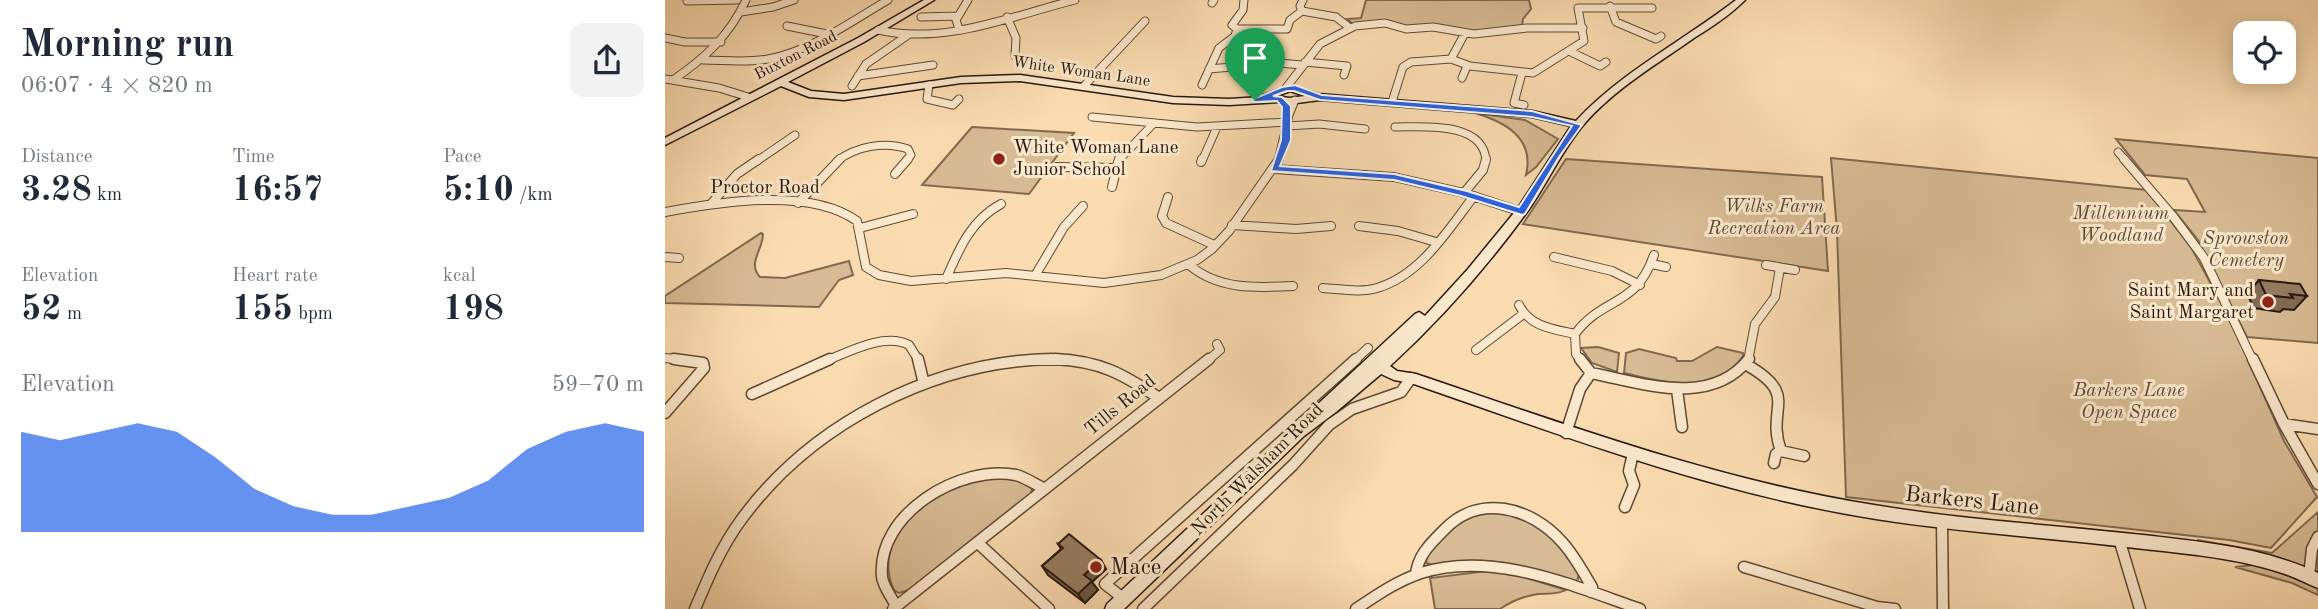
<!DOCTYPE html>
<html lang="en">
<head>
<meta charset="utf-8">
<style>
  :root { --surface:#fff; --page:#f2f2f3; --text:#1f2937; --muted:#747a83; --accent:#2563eb }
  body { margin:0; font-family:"Old Standard TT",serif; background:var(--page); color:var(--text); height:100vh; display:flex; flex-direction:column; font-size:26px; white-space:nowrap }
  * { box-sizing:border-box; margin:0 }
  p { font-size:23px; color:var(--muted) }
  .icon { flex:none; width:38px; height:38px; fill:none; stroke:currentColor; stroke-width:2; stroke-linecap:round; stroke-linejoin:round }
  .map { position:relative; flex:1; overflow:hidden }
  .side { display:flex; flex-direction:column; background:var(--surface); width:665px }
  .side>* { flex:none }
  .tools { position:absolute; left:1568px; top:21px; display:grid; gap:14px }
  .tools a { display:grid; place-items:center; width:63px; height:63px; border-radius:14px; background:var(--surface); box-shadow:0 4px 18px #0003; font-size:35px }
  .pin { position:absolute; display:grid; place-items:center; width:60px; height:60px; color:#fff; margin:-72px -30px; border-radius:50% 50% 50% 0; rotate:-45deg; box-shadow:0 0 7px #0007 }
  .pin .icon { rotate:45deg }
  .round { display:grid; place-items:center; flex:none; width:74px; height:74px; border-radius:14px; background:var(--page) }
  .overview { display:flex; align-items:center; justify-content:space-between; height:119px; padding:0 21px }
  h1 { font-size:38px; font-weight:700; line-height:52px }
  .metrics { display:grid; grid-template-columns:repeat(3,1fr); gap:10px; height:119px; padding:7px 21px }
  .metrics div { display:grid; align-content:center }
  .metrics b { font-size:35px; font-weight:700 }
  .metrics small { font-size:19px; font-weight:400 }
  .metrics p { font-size:19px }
  .chart { height:196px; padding:14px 21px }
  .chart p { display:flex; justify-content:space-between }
  .chart svg { width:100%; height:126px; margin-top:7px; fill:var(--accent); opacity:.7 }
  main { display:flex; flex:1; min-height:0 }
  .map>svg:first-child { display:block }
</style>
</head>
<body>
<main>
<section class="side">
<div class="overview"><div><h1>Morning run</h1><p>06:07 · 4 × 820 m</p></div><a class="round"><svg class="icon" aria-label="share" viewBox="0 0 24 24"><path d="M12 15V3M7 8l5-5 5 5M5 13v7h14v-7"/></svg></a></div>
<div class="metrics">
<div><p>Distance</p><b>3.28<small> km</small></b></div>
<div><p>Time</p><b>16:57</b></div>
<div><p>Pace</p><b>5:10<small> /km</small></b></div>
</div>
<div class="metrics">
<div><p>Elevation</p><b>52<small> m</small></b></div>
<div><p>Heart rate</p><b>155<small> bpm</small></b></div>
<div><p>kcal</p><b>198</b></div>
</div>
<div class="chart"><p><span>Elevation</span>59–70 m</p>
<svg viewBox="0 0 160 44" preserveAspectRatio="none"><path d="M0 44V9L10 12L20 9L30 6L40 9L50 18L60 29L70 35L80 38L90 38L100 35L110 32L120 26L130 15L140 9L150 6L160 9V44z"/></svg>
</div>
</section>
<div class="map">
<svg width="1653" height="609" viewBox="0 0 1653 609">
  <rect width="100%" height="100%" fill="#fbdcb0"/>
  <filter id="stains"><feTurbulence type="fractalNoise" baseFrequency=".00286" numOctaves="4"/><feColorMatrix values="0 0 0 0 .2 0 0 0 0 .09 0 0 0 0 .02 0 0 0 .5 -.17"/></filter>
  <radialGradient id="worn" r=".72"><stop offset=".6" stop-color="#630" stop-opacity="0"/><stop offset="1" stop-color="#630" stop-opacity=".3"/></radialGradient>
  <!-- green -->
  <path fill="#d7bb94" stroke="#806950" stroke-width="2" d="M701,0H864L866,9L858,19L857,26L830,30L800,31L688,24L682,19L696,18Z
    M810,113L860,120L893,139L871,167L861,175C870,138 840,122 810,113Z
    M307,127L409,133L364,194L257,185Z
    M1451,139L1653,158V343L1582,337L1533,240L1509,210L1540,212L1522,179L1480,175Z
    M1166,158L1482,190L1527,249L1566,321L1619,441L1652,497L1606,548L1564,540L1181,497L1172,231Z
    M901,159L1157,177L1163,271L858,224Z
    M96,233L98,234C98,250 82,263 95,277L120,278L184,261L188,275L174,280L154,307L0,303V296Z
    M933,347L954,353L952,372L927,363L916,348Z
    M1052,347L1078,353V356C1051,397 998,382 959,373L961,353L974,349L1011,358L1012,361H1027Z
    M342,476L365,484L367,490L364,498L244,590L234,593L229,590C207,546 253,497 294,484C309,479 326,478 342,476Z
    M814,510L854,514L889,537L914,574L912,582C876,572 842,559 804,561C790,562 774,569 761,563C763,536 795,522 814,510Z
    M1653,512V595L1627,583L1570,567L1589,565L1532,540L1607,553Z
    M822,571L842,572L901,590C892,595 883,593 873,594C860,596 845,602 835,609H770L765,578Z"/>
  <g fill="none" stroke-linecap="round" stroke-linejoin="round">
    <defs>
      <path id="street-far2" d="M579,0L578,10L567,25L572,29H622L625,20L637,11
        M638,0L635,6L637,11L671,17L685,28
        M22,1L72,0
        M547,3L549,0
        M945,6L951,22L991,39L996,36
        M76,12L108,7L129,0
        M256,17L293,16
        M342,17L351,38L350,56
        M122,26L162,34
        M294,29L291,20L303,0
        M213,30C280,45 346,16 410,0
        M0,38L20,42H56
        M904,51L935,66L941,62
        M786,59L805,66L868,73L919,41L913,8H987
        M38,60C59,60 82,63 103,59C146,51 185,22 223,0
        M640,62L682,66L679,75
        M544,69L614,63L637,65
        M857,73L849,103L859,105
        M193,76L268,65
        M797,78L802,66
        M0,79L54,88L83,97
        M8,80C40,58 64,36 81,0
        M264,85L262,99L288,105L294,99
        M537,85L554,48L570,36L572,29
        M187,86L201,64L243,35
        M419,86L480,21
        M620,89L655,44L690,26L720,23L741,29L768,27L809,34L862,28H918
        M727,102L738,67L746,62L786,59L800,33
        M427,117L532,127L623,122
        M623,126L654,124L700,129
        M730,127C759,127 819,121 821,161
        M1453,152L1461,161
        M92,161L130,135
        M172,161C192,146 220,141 243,149L246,155L241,161
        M453,161L489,123
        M537,161L552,127
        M613,161L624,115L630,100"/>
      <path id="street-far1" d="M1459,159L1507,215L1539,258L1588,361
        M536,162L537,159
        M392,167L450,168
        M609,169L729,177L799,193L857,212
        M230,174L243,159
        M447,187L454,159
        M799,193L818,170L821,159
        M503,197L497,216L501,223L549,245
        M133,203L175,159
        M46,204L72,174L94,159
        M0,212C54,202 145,187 192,221L201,267L214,275L246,281L341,273L439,283L496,275L532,260L547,249L564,231L614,159
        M567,225L631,229L666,226
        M694,226L733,231L771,242
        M195,228L248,214
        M0,257L14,258
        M889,257L947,271L975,285
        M523,264C553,290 590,288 628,286
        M987,264L1001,267
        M1101,265L1130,270
        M371,274L399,227L418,206
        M281,279C294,249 306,220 336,204
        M658,288C675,289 695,293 712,288C756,275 783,230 809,196
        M854,305C865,327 888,329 910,334
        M811,350L857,315
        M0,358L28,361
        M161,361C183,352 220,332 244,345L254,361
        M354,361H413
        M542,361L555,350L552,344
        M689,361L703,348
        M916,361L911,354L910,334C938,296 971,308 989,255
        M1083,361L1090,324L1110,297L1115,268"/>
      <path id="street" d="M253,359L259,384
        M390,359C435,361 458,374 494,398
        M1588,359L1619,424L1653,484
        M1082,365C1136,396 1100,407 1116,451L1111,454L1109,463
        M926,373C978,383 1045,408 1084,359
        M1012,390L1017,427
        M87,394L165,359
        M0,413L39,368L38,363L9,359
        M1619,424L1653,429
        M901,433L915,389L926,373L915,359
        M1116,451L1139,456
        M960,507L969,485L964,471L968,453
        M1277,522L1278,609
        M1454,539L1475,609
        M313,543L384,609
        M1079,567L1212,607L1230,609
        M751,575C752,556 766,543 779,530C814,493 866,507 897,542C909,555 918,572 927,587L926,592
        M1644,576L1647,549L1653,537
        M459,599L440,584L691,359
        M231,606C227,598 218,586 217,577C211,514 295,464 351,475C360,477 371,485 380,489
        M30,609C43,578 56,547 76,520C146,424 268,361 387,359
        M228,609L544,359
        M478,609L628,465L664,425L687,409L736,392L746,378
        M691,609C712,595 732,581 756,573C828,550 908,586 975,609"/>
      <path id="secondary" d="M259,0H269L199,42L123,82L146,91L179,94L296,77L355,75L508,97L564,99L596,97L598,95L625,85L653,94L867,111L911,121C956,72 1018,41 1071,0H1080C1065,15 1047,27 1029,38C992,64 951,88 920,123C897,149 883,183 862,212C822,267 775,320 725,366L732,371L751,374C902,425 1051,480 1209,505C1298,520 1388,525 1478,535C1537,542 1598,547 1653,573V588C1640,583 1628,576 1614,572C1571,558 1524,554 1479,549C1390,538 1300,533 1211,519C1051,494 899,436 746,383L729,380L716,374L671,412L639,436L459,609H440L442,604L636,422L653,411L651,408L653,404L750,314L754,312L760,316L803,269L853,208L906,126L867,117L655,100L624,104L614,102L564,105L508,103L355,81L296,83L179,100L144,97L116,86L0,145V138L193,38ZM625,91L640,96L624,98L612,96Z"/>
    </defs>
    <!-- street-far2 casing -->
    <use href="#street-far2" stroke="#5e4836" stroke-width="9"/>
    <!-- street-far1 casing -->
    <use href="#street-far1" stroke="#5e4836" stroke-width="10"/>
    <!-- street casing -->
    <use href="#street" stroke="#5e4836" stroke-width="13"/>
    <!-- secondary casing -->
    <use href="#secondary" stroke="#29170d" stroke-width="3"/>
    <!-- street-far2 -->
    <use href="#street-far2" stroke="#fce8cc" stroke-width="7"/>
    <!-- street-far1 -->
    <use href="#street-far1" stroke="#fce8cc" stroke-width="8"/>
    <!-- street -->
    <use href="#street" stroke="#fce8cc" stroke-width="10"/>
    <!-- secondary -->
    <use href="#secondary" fill="#fce8cc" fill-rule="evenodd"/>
  </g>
  <!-- wall -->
  <path fill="#816c54" stroke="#29170d" stroke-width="2" d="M1594,280L1642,296L1629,310L1618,309L1615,312L1589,308L1582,294Z
    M393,544L436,560L441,569L427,582L433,590L420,603L383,575L377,566L396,549Z"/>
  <!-- shaded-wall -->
  <path fill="#695845" stroke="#29170d" stroke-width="2" d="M436,560L441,569L427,582L433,590L420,603L413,594L419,575Z"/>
  <!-- building -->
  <path fill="#967d62" stroke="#29170d" stroke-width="2" d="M1594,280L1635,284L1642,296L1625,294L1628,298L1601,295Z
    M404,534L436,560L419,575L427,581L413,594L377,566L398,548L393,544Z"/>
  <!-- route -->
  <path fill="#2563eb" stroke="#fff" stroke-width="2" fill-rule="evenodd" d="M630,85L657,95L867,111L917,125L894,157L860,214L857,215L796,196L729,180L606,171L616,140L617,107L612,101L590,102L586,100L617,87ZM622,91H629L655,100L867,117L907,126L854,207L802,191L729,174L615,166L626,140V106L617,97L608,96Z"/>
  <!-- markers -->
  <g fill="#8f2418" stroke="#fce8cc" stroke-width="2.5">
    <circle cx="334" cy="159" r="7"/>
    <circle cx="1603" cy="302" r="7"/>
    <circle cx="431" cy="567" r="7"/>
  </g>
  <g text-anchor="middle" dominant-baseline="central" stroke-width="6" stroke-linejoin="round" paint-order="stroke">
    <!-- far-street labels -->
    <g font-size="16" fill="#29170d" stroke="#fce8cc">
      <text transform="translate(131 56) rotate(-27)">Buxton Road</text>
      <text transform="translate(416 72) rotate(8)">White Woman Lane</text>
    </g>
    <!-- poi labels -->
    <g font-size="19" fill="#29170d" stroke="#fce8cc" text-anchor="start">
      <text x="348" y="148">White Woman Lane<tspan x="348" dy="22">Junior School</tspan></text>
      <text x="1589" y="291" text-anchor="end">Saint Mary and<tspan x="1589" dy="22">Saint Margaret</tspan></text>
    </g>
    <!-- street labels -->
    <g font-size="19" fill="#29170d" stroke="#fce8cc">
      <text x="100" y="188">Proctor Road</text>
      <text transform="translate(456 406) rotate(-39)">Tills Road</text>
      <text transform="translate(593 470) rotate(-45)">North Walsham Road</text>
    </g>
    <!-- park labels -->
    <g font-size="19" font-style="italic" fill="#5d4836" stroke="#fce8cc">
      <text x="1109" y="207">Wilks Farm<tspan x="1109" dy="22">Recreation Area</tspan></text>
      <text x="1456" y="214">Millennium<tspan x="1456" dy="22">Woodland</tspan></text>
      <text x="1581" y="239">Sprowston<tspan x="1581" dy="22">Cemetery</tspan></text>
      <text x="1464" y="391">Barkers Lane<tspan x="1464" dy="22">Open Space</tspan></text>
    </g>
    <!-- near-street labels -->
    <g font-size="23" fill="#29170d" stroke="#fce8cc">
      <text transform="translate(1307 501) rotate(6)">Barkers Lane</text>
    </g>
    <!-- near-poi labels -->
    <g font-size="23" fill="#29170d" stroke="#fce8cc" text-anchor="start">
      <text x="445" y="567">Mace</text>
    </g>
  </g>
  <rect width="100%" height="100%" filter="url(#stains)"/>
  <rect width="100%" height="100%" fill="url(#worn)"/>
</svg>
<div class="tools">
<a><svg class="icon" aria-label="locate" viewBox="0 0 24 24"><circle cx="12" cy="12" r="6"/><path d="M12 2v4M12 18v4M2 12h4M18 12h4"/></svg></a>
</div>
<div class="pin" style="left:590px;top:100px;background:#1e9e55"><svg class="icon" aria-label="arrive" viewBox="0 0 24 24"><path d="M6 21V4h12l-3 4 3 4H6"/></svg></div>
</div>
</main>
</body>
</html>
